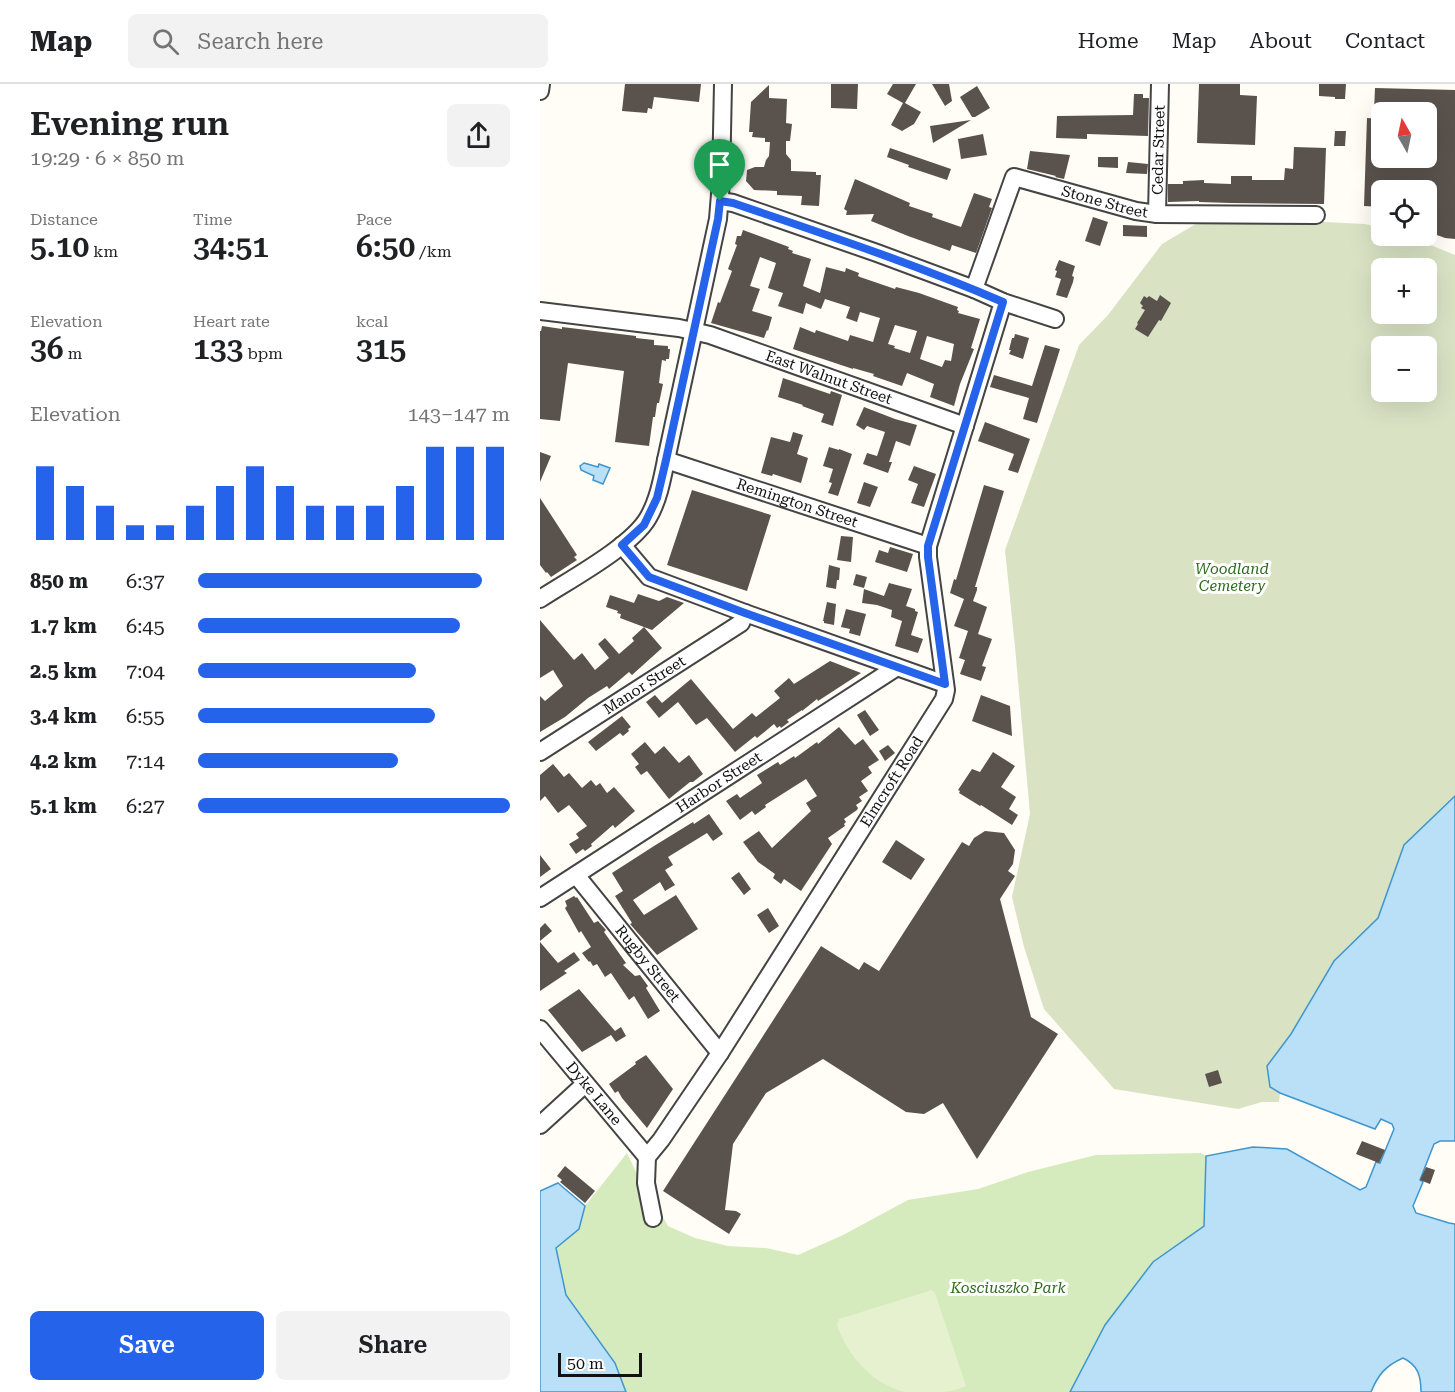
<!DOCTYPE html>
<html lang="en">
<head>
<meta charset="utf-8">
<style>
  :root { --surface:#fff; --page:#f2f2f2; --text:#202124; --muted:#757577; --line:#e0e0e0; --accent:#2563eb }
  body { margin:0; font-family:"Roboto Serif",serif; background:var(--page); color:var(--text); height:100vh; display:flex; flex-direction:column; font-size:22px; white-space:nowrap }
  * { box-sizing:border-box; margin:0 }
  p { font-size:20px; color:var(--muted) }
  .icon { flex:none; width:33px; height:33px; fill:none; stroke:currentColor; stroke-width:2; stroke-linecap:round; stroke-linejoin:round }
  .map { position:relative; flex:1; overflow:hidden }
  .side { display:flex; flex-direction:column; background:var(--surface); width:540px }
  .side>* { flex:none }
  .needle { width:39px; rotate:351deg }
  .buttons { position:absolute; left:831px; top:18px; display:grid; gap:12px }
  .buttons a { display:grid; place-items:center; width:66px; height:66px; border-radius:9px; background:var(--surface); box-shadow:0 6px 24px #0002; font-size:30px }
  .scale { position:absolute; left:18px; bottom:15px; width:84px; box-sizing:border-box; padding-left:6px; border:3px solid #111; border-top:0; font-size:16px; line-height:21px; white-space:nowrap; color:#111; -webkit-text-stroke:4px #fff; paint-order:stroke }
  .pin { position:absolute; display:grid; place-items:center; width:51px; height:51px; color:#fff; margin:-62px -26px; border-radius:50% 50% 50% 0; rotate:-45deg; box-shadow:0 0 6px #0007 }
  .pin .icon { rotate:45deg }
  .round { display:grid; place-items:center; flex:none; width:63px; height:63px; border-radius:9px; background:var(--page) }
  .head { display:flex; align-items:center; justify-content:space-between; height:102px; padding:0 30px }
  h1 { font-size:33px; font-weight:600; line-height:45px }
  .stats { display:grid; grid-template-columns:repeat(3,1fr); gap:9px; height:102px; padding:6px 30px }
  .stats div { display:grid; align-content:center }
  .stats b { font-size:30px; font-weight:600 }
  .stats small { font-size:16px; font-weight:400 }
  .stats p { font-size:16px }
  .chart { height:168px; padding:12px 30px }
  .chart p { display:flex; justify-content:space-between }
  .chart svg { width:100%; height:108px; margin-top:6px; stroke:var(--accent); stroke-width:6 }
  .button { display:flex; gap:12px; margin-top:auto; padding:12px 30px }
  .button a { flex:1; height:69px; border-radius:9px; background:var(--accent); color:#fff; font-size:24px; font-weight:600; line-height:69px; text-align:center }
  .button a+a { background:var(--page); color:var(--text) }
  ul { padding:0 30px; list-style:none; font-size:20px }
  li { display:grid; grid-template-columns:96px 72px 1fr; align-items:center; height:45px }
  li i { height:15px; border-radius:8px; background:var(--accent) }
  header { display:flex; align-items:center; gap:36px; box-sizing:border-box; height:84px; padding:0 30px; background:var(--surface); border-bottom:2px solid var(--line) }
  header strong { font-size:28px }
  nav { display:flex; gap:33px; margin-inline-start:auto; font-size:21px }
  .search { width:420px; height:54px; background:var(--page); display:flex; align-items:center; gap:15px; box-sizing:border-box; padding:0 21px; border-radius:9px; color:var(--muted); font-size:22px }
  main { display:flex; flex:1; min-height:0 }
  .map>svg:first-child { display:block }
</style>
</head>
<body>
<header>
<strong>Map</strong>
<div class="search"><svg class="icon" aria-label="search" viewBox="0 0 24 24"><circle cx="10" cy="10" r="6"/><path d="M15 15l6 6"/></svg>Search here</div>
<nav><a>Home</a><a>Map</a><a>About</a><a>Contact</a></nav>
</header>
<main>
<section class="side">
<div class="head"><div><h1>Evening run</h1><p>19:29 · 6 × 850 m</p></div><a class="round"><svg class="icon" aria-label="share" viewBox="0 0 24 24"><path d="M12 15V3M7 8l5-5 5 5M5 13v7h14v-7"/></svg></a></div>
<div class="stats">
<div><p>Distance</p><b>5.10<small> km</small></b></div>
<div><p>Time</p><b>34:51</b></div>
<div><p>Pace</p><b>6:50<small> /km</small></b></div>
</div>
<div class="stats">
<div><p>Elevation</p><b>36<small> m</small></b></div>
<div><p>Heart rate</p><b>133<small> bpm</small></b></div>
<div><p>kcal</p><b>315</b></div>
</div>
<div class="chart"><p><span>Elevation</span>143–147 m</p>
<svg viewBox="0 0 160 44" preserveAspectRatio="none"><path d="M5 44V14M15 44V22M25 44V30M35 44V38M45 44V38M55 44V30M65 44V22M75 44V14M85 44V22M95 44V30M105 44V30M115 44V30M125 44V22M135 44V6M145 44V6M155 44V6"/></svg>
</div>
<ul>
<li><b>850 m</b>6:37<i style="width:91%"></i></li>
<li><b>1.7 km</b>6:45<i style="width:84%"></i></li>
<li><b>2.5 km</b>7:04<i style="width:70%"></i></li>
<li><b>3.4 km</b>6:55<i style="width:76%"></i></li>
<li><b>4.2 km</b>7:14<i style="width:64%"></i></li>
<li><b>5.1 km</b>6:27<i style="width:100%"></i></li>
</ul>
<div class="button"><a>Save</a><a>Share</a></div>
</section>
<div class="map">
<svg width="915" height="1308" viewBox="0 0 915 1308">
  <rect width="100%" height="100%" fill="#fffdf5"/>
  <!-- green -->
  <path fill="#d5ebbd" d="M87,1069L96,1088L128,1142L155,1154L188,1162L226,1164L258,1171L303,1151L368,1116L438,1105L488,1088L556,1071L661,1069L666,1072L665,1142L613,1178L565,1241L530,1308H86L75,1279L26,1211L16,1164L38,1145L45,1122Z"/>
  <!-- cemetery -->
  <path fill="#d9e3c4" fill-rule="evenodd" d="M684,133L825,140L841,144L842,152H868L915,171V712L864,761L838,834L794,877L751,950L727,982L730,1003L740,1009L739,1018H722L698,1025L574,1005L504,925L484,863L472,813L490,730L475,563L465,466L539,261L568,231L622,160L654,141ZM842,184H886V230H842ZM842,262H886V308H842Z"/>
  <!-- pitch -->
  <path fill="#e6f2cf" d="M392,1206L395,1209L426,1302C412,1308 404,1308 389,1308C381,1308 373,1308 365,1308C332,1300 308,1272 297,1241L299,1235Z"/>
  <!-- water -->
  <path fill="#b9e0f7" stroke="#3f96cf" stroke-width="1.5" d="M44,379L58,383L59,380L70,384L63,400L53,396L54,392L41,386L40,382Z
    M915,712V1057H900L894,1060L880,1096L883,1098L873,1122L876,1129L909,1139L915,1140V1308H881C881,1292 878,1281 863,1274C845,1282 838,1291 831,1308H530L565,1241L613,1178L664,1142L666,1072L713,1063L747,1065L820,1106L826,1103L836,1078L840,1079L854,1045L852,1040L841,1035L835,1045L740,1009L730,1003L727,982L751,950L794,877L838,834L864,761Z
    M18,1099L45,1122L39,1145L16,1164L26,1211L75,1279L86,1308H0V1107Z"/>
  <!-- building -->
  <path fill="#5a524d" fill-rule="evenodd" d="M85,0H161L159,18L114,13L112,25L108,24L107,29L82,27Z
    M291,0H318L317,25L291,24Z
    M353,0H376L365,19L381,28L374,40L362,47L351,41L363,19L347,10Z
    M392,0H409L412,17L405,22Z
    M659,0H700V11L717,12L715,61L657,59Z
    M779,0H806L805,15H795V13L779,12Z
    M229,1V14L247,15L246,39L252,40L250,57H246V70L251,76V87L276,88V91H281L279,122L261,121L262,112L237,111V107L214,106L206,97L207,86L215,83H224L226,76L229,72L230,58H225V54L212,53L213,48H209L211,18Z
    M437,2L450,24L435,33H432L420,13Z
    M835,4L915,6V155L905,154L886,147V106H842V123L824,122L827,34L842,35V74H886V28H834Z
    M594,10H603V14H609L608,52L547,50V55L516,54L517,32L593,31Z
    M431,36L393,59L390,42Z
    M795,47H806L805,62H794Z
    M443,50L447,71L421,75L418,55Z
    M754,63L786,64L784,120L691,119L659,118V117L628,118V100H643V97L664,96V99L691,100V92H712V96H744L745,84L753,85Z
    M350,64L411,85L407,96L368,83L369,81L347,73Z
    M490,67L530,71L524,95L515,93L516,92L487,85Z
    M558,73H578V84L558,83Z
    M588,78L608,80L607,90L586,89Z
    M315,95L370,119L369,122L393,130L392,133L421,143L434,109L452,115L449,123L452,124L436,169L412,161L410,167L368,152L331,137L334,130L306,131L307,127L304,125Z
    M553,133L568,138L560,162L545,157Z
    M583,141L607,142V153L583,152Z
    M203,146L249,163L248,165L253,167L252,169L271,175L263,202L280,209L286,183L305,188L306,184L319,189L318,192L320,193L355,205L356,203L379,209L418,223L417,226L419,227L418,229L440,235L431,264L434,265L420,300L414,322L390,313L394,300L367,289L362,302L333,292L334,290L313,284V285L253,265L260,243L275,249L276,246L308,257L310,251L333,258L340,234L320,228L317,238L306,234L310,223L285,215L281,225L266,219L263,230L238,222L243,209L228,204L236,179L220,173L210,202L220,205L212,227L232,233L228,247L227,246L224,254L171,239L178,218L180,219L192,187L188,185L197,161L195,160L197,152H201ZM355,241L377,247L370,269L354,264L355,262L348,260ZM387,252L414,260L411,277L405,276L402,283L380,275Z
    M519,176L535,182L532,192L534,193L533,198L527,214L516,211L521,195L515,193L517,187L515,186Z
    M620,211L631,219L621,237L619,236L608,253L595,245L598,240L597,239L605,226L601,224L603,222L600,219L604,212L607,214L609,212L617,217Z
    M2,242L22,245V243L96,252V254L114,256V261L128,262V265H130L129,275H126V277L122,276L119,299L123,300L119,319H117L115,333H113L109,362L75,358L84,287L28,279L20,337L0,335V247H1Z
    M475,250L489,254L483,275L469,270L471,266H469L472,254H474Z
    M505,261L520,265L497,339L483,335L489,314L450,303L454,291L492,302Z
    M243,294L290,310L291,307L302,311L293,342L281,338L284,330L262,322L263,321L238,313Z
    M324,323L355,335L377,341L370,362L356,357L349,378H352L348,389L323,380L327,369L337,372L345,348L327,342L324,346L316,341Z
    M445,338L490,355L478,389L468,386L474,370L438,357Z
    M253,348L263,351L257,370L268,374L261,399L233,390L232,392L221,389L231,353L250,358Z
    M289,363L299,366V365L312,370L298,412L288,409L292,399L289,398L293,385L283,382Z
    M0,368L11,372L0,398Z
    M374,382L396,390L384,423L371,419L378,400L368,396Z
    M324,398L338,403L330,423L317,419Z
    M444,401L464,407L435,503H437V506L433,517L447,523L438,550L452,555L442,582L446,583L441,597L420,590L425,576L419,574L428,547L414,542L424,515L410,509L414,495L416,496Z
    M152,406L231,431L207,507L127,481Z
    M0,414L37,471L34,473L37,476L11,493L7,488L6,489L0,481Z
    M301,452L313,453L311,478L297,476Z
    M350,463L373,470L367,488L335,478L339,466L348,469Z
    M289,481L300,484L299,496H297L296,505L286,503Z
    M316,490L327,493L324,504L313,501Z
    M349,499L372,505L366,522L375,525V527L378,528L371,551L383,555L378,569L355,562L362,537L351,533L352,526L337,521L322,519L324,505L344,512Z
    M98,510L119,517L127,513L144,519L112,546L80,534L81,530L77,529L78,527L66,523L70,511L94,519Z
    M287,518L296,520L294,541L284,539V537H283Z
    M306,525L326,530L320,552L309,549L310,545L301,543Z
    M0,536L34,576L42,569L55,586L69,574L58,560L65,554L79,570L94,557L92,554L104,543L122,564L92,591L89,588L69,605L67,602L48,614L25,633L0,648V612L5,617L23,602L13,586L0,594Z
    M290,577L321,589L278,617L277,615L262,627V626L247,636L249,638L241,644L240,642L237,644L234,640L217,654L215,652L195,668L167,634L156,641L138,618L119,634L106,618L115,611L122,619L151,595L193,645L212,629L216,633L240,614L234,607L249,594L254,600Z
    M441,611L470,622L472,652L432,637Z
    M325,626L339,646L330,652L317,631Z
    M82,632L91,643L88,645L89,647L83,652L80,649L56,667L48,658Z
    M299,643L315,661L323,655L339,676L328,683L332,689L321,697L328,707L319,713L322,717L316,721L318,724L317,726L304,735L306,738L304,740L305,742L288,754L292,760L261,807L244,795L241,800L233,794L235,790L218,778L203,758L219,747L232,764L271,727L266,719L277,712L266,695L225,721L226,723L215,731L212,727L200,736L186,717L197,710L200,714L222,699L217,691L238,678L240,681L254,672L255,674L277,658L278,660Z
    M105,658L115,670L124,662L139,679L149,671L163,690L153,698H150L129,715L107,687L101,691L95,683L99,680L91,670Z
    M348,661L355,669L345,677L339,667Z
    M453,668L475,682L461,703L476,713L469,725L478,731L472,741L441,721L440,722L419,709L420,707L418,706L432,685L440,688Z
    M13,680L24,693L29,689L42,704L51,696L56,702L60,699L67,709L74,703L95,727L75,744L73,741L51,760L52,762L45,767L43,765L36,770L29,760L39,754L36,750L37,749L47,742L29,721L18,729L5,712L0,717V691Z
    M169,730L183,750L173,757L167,749L128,773L133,781L125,786L135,801L125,807L120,798L93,816L104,831L136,811L158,845L117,871L90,840L92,839L75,812L83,807L72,789L114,762L153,738L154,740Z
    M445,747L464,749L475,766L473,780L468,787L475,792L460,815L491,933L518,950L437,1075L403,1019L384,1030L366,1028L283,975L226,1009L193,1060L185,1126L196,1127L201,1130L189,1150L123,1107L281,862L319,886L324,878L339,887L422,758L429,762L434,754Z
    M356,756L385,775L371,796L342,778Z
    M0,771L11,785L0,793Z
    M199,788L211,805L204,811L191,794Z
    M34,812L36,814L37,813L54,839L58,837L66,846L64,848L86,879L83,881L95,892L100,891L108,902L106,904L120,927L108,935L94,912L89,916L71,889L65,893L57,880L53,882L50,877L49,878L42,869L51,863L41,847L39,849L25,824L27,822L25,817Z
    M228,824L239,842L229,849L217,831Z
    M5,839L12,847L0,857V844Z
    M0,858L18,879L34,868L40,876L24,887L27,889L0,907Z
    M39,905L75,947L81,943L86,952L76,958L71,951L42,968L8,926Z
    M106,971L133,1005L107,1044L82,1014L78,1007L75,1009L69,1000L96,980L95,978Z
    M678,986L682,999L669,1003L665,990Z
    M822,1057L845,1066L839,1079L816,1070Z
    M25,1082L55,1107L45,1119L20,1098L22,1096L17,1092Z
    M886,1083L895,1086L890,1100L880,1096Z"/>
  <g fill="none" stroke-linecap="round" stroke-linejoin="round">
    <defs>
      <g id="minor">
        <path d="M0,7L1,0"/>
        <path d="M180,117L193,119L337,169L434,205L463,218L515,235"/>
        <path id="s1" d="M617,130L620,0"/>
        <path id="s2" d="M434,205L474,93L596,127L617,130L776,131"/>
        <path id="s3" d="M0,227L139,244L170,251L425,342"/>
        <path id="s4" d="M126,376L388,462"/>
        <path d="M82,461L109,493L205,529L405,600"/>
        <path d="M0,515C29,496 91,463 108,434C118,417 122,396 126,376L178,135L181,98L183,0"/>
        <path id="s5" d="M0,668L201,539L205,529"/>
        <path id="s6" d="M36,791L180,969"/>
        <path id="s7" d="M0,814L357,583"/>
        <path id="s8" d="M0,945L107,1073"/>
        <path d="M0,1041L45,1000"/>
        <path id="s9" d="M113,1134L106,1099L107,1073L121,1056L180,969L404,615L406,606L388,473V462L463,218"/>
      </g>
    </defs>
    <!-- minor casing -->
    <use href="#minor" stroke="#444" stroke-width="20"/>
    <!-- minor -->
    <use href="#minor" stroke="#fff" stroke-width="16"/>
  </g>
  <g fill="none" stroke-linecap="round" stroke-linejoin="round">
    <defs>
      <path id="route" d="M180,117L193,119C284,150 375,180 463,218L388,462V473L405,600L205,529L109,493L82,461L104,441L117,414L126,376L178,135Z"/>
    </defs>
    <!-- route casing -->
    <use href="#route" stroke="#fff" stroke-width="12"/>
    <!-- route -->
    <use href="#route" stroke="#2563eb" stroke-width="8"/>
  </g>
  <g text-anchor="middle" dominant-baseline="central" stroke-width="6" stroke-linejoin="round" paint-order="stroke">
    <!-- street labels -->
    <g font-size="15" fill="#111" stroke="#fff">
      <text stroke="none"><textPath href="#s1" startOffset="64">Cedar Street</textPath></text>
      <text stroke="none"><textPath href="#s2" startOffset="213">Stone Street</textPath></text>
      <text stroke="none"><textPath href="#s3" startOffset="298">East Walnut Street</textPath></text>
      <text stroke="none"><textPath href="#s4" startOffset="138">Remington Street</textPath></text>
      <text stroke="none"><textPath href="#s5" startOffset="124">Manor Street</textPath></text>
      <text stroke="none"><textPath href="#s9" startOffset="510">Elmcroft Road</textPath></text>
      <text stroke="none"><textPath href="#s7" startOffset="213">Harbor Street</textPath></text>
      <text stroke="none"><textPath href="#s6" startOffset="114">Rugby Street</textPath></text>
      <text stroke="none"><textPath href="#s8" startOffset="84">Dyke Lane</textPath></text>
    </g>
    <!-- park labels -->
    <g font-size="15" font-style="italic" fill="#2f6b1f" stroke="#fff">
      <text x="692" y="485">Woodland<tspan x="692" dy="17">Cemetery</tspan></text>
      <text x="468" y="1204">Kosciuszko Park</text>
    </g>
  </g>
</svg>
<div class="buttons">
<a><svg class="needle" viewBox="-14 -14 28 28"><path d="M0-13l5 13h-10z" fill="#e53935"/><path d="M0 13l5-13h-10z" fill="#757577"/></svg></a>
<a><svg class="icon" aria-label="locate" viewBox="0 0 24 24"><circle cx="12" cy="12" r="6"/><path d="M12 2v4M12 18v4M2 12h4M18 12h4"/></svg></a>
<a>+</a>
<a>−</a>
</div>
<div class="scale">50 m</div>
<div class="pin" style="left:180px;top:117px;background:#1e9e55"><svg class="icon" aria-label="arrive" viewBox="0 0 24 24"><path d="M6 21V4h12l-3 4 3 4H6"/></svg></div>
</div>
</main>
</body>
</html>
